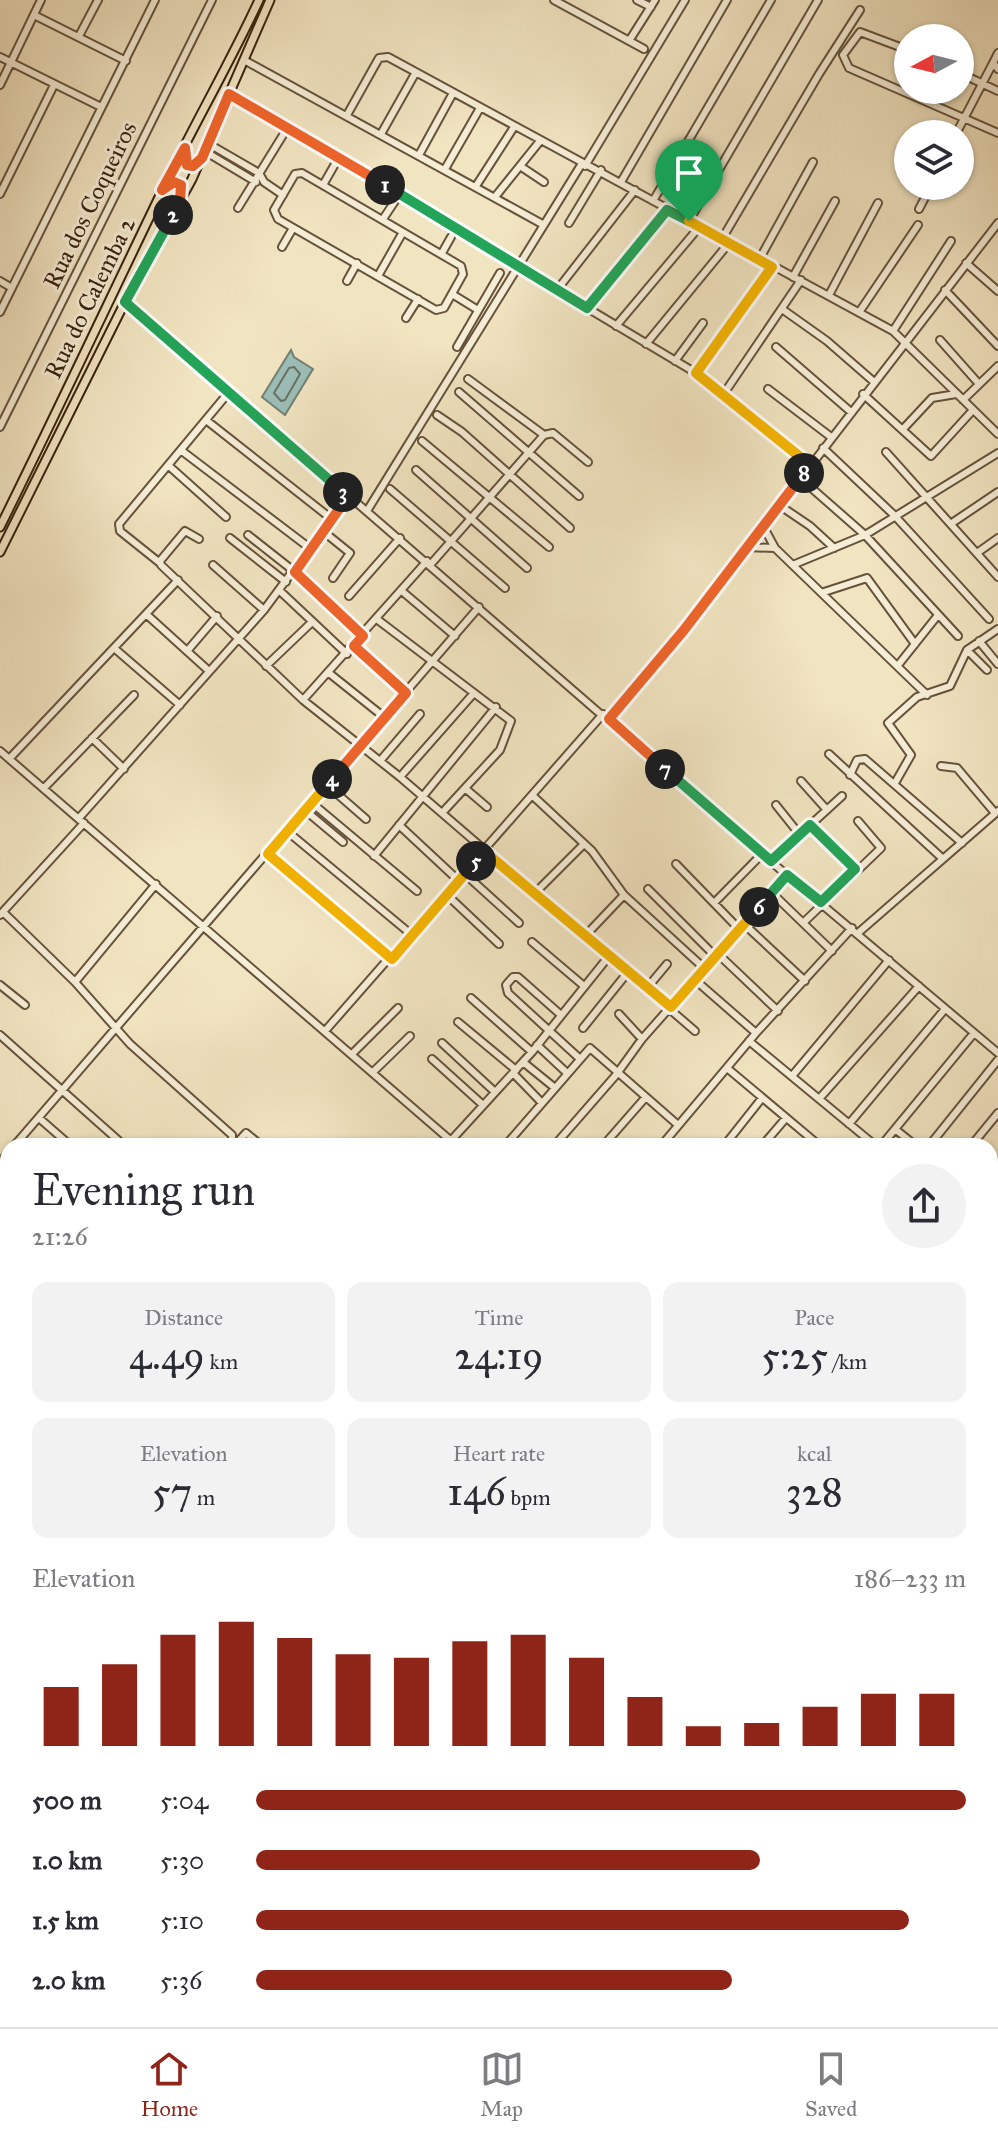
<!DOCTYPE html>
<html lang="en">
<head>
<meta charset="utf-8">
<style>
  :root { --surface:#fff; --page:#f2f2f3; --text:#2b2b33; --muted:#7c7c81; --line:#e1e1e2; --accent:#8f2418 }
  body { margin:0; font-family:"IM FELL Great Primer",serif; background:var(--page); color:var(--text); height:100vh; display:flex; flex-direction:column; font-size:30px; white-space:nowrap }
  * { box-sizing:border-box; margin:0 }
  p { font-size:26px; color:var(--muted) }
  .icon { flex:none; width:44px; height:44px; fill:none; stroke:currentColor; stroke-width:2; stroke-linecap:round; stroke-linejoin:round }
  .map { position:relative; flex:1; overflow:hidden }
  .sheet { position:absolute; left:0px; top:1138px; width:998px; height:890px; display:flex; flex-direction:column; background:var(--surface); border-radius:24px 24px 0 0; box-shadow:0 2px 6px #0004 }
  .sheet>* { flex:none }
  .needle { width:52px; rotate:263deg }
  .tools { position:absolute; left:894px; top:24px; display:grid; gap:16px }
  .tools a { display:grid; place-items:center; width:80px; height:80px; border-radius:50%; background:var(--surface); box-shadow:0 2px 6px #0004; font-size:40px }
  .pin { position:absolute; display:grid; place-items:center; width:68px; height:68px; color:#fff; margin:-82px -34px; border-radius:50% 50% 50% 0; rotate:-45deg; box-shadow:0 0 8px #0007 }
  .pin .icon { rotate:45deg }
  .km { position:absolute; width:40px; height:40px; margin:-20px; border-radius:50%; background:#222; color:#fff; font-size:22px; line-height:40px; text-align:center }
  .round { display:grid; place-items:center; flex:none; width:84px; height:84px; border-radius:42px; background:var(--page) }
  .summary { display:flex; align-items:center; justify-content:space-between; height:136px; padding:0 32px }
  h1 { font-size:44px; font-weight:600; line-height:60px }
  .metrics { display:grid; grid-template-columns:repeat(3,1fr); gap:12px; height:136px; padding:8px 32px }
  .metrics div { display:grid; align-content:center; border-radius:16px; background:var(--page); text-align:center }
  .metrics b { font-size:40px; font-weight:600 }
  .metrics small { font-size:22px; font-weight:400 }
  .metrics p { font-size:22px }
  .chart { height:224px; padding:16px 32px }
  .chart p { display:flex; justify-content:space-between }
  .chart svg { width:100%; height:144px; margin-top:8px; stroke:var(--accent); stroke-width:6 }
  ul { padding:0 32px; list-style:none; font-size:26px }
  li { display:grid; grid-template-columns:128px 96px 1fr; align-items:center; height:60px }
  li i { height:20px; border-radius:10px; background:var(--accent) }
  .dock { display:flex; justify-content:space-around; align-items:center; height:112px; border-top:2px solid var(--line); background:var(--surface); font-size:22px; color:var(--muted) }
  .dock a { display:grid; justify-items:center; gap:4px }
  .dock .active { color:var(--accent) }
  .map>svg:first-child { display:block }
</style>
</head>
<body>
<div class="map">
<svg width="998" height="2027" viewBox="0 0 998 2027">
  <rect width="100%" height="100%" fill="#f1e4c1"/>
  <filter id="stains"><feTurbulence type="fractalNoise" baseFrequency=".0025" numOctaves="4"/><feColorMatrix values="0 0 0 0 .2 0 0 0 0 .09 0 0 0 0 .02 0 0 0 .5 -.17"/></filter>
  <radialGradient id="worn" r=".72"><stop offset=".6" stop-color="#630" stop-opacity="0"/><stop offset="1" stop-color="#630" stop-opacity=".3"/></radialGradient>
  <!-- water -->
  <path fill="#9bbeb7" stroke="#738073" stroke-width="2" d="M291,350L294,357L313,369L285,415L262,397Z"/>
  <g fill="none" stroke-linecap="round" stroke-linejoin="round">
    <!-- shore -->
    <path stroke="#6a7062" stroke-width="2" d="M294,367L300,374L285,400L281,401L274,393L289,368Z"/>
    <defs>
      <path id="minor" d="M554,0L644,49
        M637,0L651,7
        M34,15L126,61
        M79,36L98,0
        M629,41L655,0
        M908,50L860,32L843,55L849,68L998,133
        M998,53L993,63L998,69
        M0,57L101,107
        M244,60L544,225
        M960,73L998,91
        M0,85L41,0
        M229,94L696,373L810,465
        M347,115L379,58L388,57L893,331L998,434
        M381,134L416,72
        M956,134L993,63
        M209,144L259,173L264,182L283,195
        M206,152L256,182
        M419,155L453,93
        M520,166L544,182
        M585,166L685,0
        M445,169L480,108
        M302,173L461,266L463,274L444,308L436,310L278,219L274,210L295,174Z
        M621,182L727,0
        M323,185L335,164
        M476,186L514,127
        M0,194L54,85
        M495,197L540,141
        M653,201L771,0
        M238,208L283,135
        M919,209L931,186
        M383,219L395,201
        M689,221L818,0
        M569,223L601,170
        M722,239L819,74L860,10
        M282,247L293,228
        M442,253L451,237
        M759,260L813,162
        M966,263L998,291
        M378,276L403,232
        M793,277L835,201
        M0,281L12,288
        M347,281L357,263
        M557,290L635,190
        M945,290L998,346
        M452,294L478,310
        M829,295L878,203
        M125,302L762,854L998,1053
        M587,308L667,210
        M782,309L827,341L873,381
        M860,311L918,225
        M0,312L155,0
        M406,318L418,299
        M616,326L700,226
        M893,331L951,241
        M940,340L979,384
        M646,344L729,243
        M457,347L500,273
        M776,347L851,412
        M675,361L703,323
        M696,373L772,267
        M468,379L544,435
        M768,389L831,437
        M459,392L579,496
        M863,394L931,456L973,410
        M723,395L801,280
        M963,400L998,366
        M437,415L462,432L570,528
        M206,420L333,520
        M0,427L212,0
        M904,428L932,398L956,394
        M422,441L549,547
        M823,448L894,515L989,619
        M182,451L311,549
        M886,452L998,577
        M169,466L226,517
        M416,470L527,568
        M800,478L865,535L958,636
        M390,489L505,588
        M779,505L810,526L834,548
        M367,511L581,165
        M952,523L998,492
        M763,526L775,548L927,695
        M324,532L350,553L333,578
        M248,535L295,572L363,636
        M230,538L286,582
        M199,539L185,531L160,561L161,565L303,700L400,777L695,1031
        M746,547L774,548
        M977,553L998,538
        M160,563L120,531L119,524L229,392
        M431,564L544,435L553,433L588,462
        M795,564L865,535L998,453
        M213,565L264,610
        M280,591L347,654
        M403,592L455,636
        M824,592L867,578L915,644
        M349,596L400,538
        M146,614L209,671
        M378,620L511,721L500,750L442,813
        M979,641L998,664
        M354,646L406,693
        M114,648L180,705
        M188,650L217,616
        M967,650L987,670
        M899,664L938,615
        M266,666L312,622
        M329,673L384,717
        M303,700L427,561
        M609,719L684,630L998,223
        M92,738L124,769
        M0,751L457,1146
        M829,754L943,859
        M10,758L178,580
        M380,761L420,714
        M941,766L957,768L995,813
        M850,775L857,760L865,759L962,843
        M400,777L474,693
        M801,781L827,810
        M895,783L911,755L888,723L917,697L950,686L967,650L998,629
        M327,785L366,819
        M45,787L134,695
        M466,789L487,807
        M533,796L592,851L624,895L704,968
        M312,803L417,891
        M776,805L800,835
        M306,811L343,842
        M79,818L264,610L348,496
        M399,825L459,881
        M810,825L855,869
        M288,832L412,935
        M268,854L392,959
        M374,856L496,707
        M771,861L842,796
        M676,864L739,929
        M465,874L519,923
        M648,889L714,955
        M535,893L584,844
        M772,893L832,951
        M447,895L499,944
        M714,903L762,854
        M3,912L75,982L130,1044L232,1135V1146
        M0,915L84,823
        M803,923L881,848L858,821
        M744,924L805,981
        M858,933L998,811
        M585,936L624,895
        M532,942L584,986
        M717,953L778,1011
        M694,979L756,1033
        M75,982L156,884
        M0,985L25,1005
        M647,988L667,964
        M471,998L532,1052
        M619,1014L642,1039
        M561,1015L518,977H513L506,985L508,993L579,1058
        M458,1022L516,1070
        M583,1028L628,972
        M325,1031L603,714
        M0,1035L119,1141
        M749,1041L876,1146
        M442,1043L495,1092
        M537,1045L567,1073
        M352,1054L398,1008
        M432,1059L483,1105
        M523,1062L555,1088
        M727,1068L820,1146
        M373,1072L410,1036
        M513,1073L542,1103
        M792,1076L889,960
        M819,1099L919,986
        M39,1118L71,1146
        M849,1124L945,1009
        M895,1129L916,1146
        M14,1146L479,607
        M234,1146L246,1133L262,1146
        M446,1146L532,1052L609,956
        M505,1146L590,1048L678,1125
        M554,1146L616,1075L642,1039L787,875
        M603,1146L645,1098
        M661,1146L756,1033L852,928
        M724,1146L762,1098
        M762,1146L786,1118
        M881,1146L974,1033
        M929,1146L998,1060
        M971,1146L998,1113
        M0,1163L8,1153
        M990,1198L998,1189
        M990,1210L998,1217
        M990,1240L998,1247
        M990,1264L998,1255
        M0,1274L8,1281
        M0,1332L8,1320
        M990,1347L998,1352
        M0,1383L8,1370
        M990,1410L998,1417
        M0,1426L8,1429
        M990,1437L998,1443
        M0,1463L8,1467
        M990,1494L998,1503
        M0,1505L8,1508
        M990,1517L998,1507
        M0,1553L8,1536
        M990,1602L998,1609
        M0,1616L8,1620
        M990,1634L998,1625
        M0,1685L8,1683
        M990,1689L998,1679
        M990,1741L998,1749
        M990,1766L998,1757
        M990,1810L998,1817
        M0,1811L8,1794
        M990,1861L998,1852
        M0,1932L8,1916
        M0,1949L8,1952
        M0,1991L8,1995
        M0,2013L8,2016
        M990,2014L998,2005
        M990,2019L998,2026
        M16,2020L29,2025
        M153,2020L167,2027
        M366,2020L381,2027
        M446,2020L461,2027
        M717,2020L729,2027
        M865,2020L873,2027
        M819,2021L827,2027
        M135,2027L139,2020
        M170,2027L175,2020
        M218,2027L222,2020
        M316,2027L319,2020
        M497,2027L501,2020
        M678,2027L682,2020
        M741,2027L746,2020
        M766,2027L768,2020
        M979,2027L985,2020"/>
      <path id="major" d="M184,154L189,166L200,160
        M166,187L178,183L181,195
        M0,527C55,416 108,303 162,191C193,126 229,65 259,0
        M0,552L125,302L192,179L270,0"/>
    </defs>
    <!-- minor casing -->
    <use href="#minor" stroke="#66533b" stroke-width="10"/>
    <!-- major casing -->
    <use href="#major" stroke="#38230e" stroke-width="11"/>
    <!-- minor -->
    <use href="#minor" stroke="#f6edd7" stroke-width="6"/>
    <!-- major -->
    <use href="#major" stroke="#f1e4c1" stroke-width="7"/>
  </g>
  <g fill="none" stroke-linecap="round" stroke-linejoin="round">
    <defs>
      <path id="split-1" d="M385,185L587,308L667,210L689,221"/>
      <path id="split-2" d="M173,215L180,201L181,185L174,182L162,190L185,148L187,165L193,166L202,158L229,94L385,185"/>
      <path id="split-3" d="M173,215L125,302L343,492"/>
      <path id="split-4" d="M332,779L406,693L354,646L363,636L295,572L348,496L343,492"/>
      <path id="split-5" d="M332,779L268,854L392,959L476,861"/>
      <path id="split-6" d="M476,861L485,852L671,1007L759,907"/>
      <path id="split-7" d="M665,769L771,861L810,825L855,869L821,902L787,875L759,907"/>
      <path id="split-8" d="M665,769L609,719L684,630L804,473"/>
      <path id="split-9" d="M689,221L772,267L696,373L810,465L804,473"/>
    </defs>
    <!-- split-1 casing -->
    <use href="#split-1" stroke="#fff" stroke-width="16"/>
    <!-- split-2 casing -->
    <use href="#split-2" stroke="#fff" stroke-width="16"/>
    <!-- split-3 casing -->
    <use href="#split-3" stroke="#fff" stroke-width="16"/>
    <!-- split-4 casing -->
    <use href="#split-4" stroke="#fff" stroke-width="16"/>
    <!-- split-5 casing -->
    <use href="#split-5" stroke="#fff" stroke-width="16"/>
    <!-- split-6 casing -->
    <use href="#split-6" stroke="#fff" stroke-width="16"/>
    <!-- split-7 casing -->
    <use href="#split-7" stroke="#fff" stroke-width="16"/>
    <!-- split-8 casing -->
    <use href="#split-8" stroke="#fff" stroke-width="16"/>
    <!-- split-9 casing -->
    <use href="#split-9" stroke="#fff" stroke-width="16"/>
    <!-- split-1 -->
    <use href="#split-1" stroke="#22a559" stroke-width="10"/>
    <!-- split-2 -->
    <use href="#split-2" stroke="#f0652b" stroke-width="10"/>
    <!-- split-3 -->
    <use href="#split-3" stroke="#22a559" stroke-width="10"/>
    <!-- split-4 -->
    <use href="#split-4" stroke="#f0652b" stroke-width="10"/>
    <!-- split-5 -->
    <use href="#split-5" stroke="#f5b400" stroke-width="10"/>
    <!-- split-6 -->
    <use href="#split-6" stroke="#f5b400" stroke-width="10"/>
    <!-- split-7 -->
    <use href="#split-7" stroke="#22a559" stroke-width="10"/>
    <!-- split-8 -->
    <use href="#split-8" stroke="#f0652b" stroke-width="10"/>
    <!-- split-9 -->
    <use href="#split-9" stroke="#f5b400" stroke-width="10"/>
  </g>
  <g text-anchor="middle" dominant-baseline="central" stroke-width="6" stroke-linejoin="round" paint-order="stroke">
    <!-- street labels -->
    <g font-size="24" fill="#38230e" stroke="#f6edd7">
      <text transform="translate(90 205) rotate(-64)">Rua dos Coqueiros</text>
      <text transform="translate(90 298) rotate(-64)">Rua do Calemba 2</text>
    </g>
  </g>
  <rect width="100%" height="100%" filter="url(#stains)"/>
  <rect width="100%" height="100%" fill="url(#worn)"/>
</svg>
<div class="tools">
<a><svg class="needle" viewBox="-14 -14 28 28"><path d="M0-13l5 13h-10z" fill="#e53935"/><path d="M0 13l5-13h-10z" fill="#7c7c81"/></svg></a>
<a><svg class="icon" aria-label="layers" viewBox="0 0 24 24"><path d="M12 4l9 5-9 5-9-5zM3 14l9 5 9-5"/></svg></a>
</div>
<div class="pin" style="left:689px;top:221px;background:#1e9e55"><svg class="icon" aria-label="arrive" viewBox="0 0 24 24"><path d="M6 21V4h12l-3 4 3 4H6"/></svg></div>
<b class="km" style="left:385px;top:185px">1</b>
<b class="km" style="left:173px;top:215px">2</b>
<b class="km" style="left:343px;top:492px">3</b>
<b class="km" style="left:332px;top:779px">4</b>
<b class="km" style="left:476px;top:861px">5</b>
<b class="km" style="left:759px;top:907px">6</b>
<b class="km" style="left:665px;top:769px">7</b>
<b class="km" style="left:804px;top:473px">8</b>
<section class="sheet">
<div class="summary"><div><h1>Evening run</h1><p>21:26</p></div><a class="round"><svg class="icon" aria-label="share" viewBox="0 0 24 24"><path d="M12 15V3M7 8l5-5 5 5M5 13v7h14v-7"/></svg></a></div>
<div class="metrics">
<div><p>Distance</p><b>4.49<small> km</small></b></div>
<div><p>Time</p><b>24:19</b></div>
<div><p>Pace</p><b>5:25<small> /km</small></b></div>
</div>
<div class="metrics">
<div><p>Elevation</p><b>57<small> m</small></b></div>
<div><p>Heart rate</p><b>146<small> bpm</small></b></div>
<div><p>kcal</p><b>328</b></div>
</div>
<div class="chart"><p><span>Elevation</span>186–233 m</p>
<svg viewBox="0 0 160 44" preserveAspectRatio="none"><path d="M5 44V26M15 44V19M25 44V10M35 44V6M45 44V11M55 44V16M65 44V17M75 44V12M85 44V10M95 44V17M105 44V29M115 44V38M125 44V37M135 44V32M145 44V28M155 44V28"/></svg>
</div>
<ul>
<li><b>500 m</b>5:04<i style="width:100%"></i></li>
<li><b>1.0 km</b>5:30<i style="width:71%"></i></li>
<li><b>1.5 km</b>5:10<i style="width:92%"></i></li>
<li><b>2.0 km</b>5:36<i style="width:67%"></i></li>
</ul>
</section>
</div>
<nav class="dock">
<a class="active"><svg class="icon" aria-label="home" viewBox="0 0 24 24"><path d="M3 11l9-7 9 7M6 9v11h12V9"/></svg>Home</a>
<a><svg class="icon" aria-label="map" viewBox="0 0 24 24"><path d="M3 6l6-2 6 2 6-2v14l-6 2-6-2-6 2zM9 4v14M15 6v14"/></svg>Map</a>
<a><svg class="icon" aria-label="saved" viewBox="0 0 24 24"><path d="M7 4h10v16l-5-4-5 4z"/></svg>Saved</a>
</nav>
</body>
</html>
